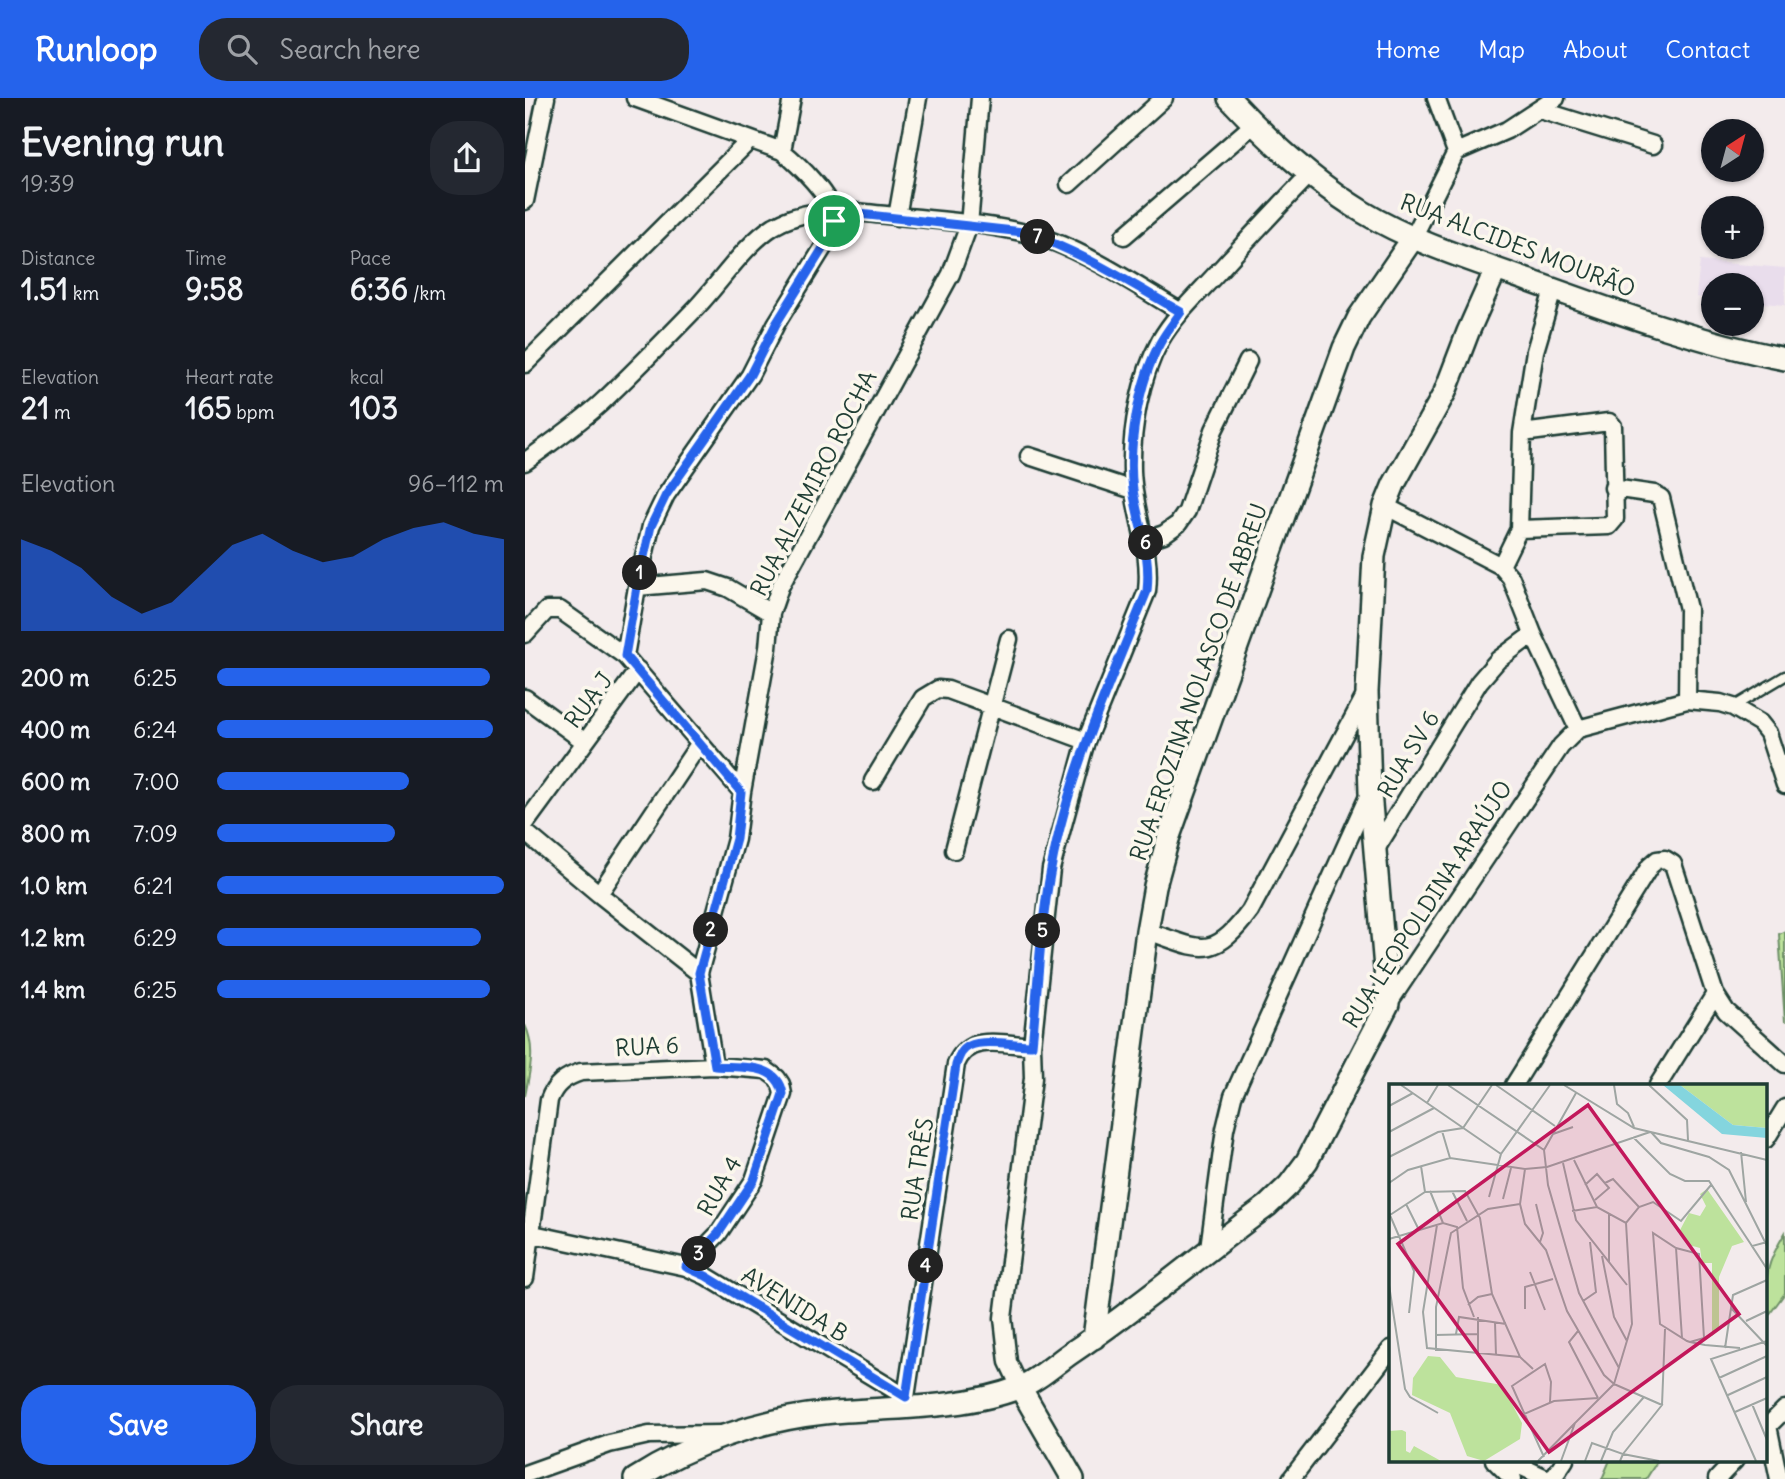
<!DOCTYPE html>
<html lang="en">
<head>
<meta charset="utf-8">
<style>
  :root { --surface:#171b24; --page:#242831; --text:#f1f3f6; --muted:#9ea1a6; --accent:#2563eb }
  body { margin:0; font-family:Delius,sans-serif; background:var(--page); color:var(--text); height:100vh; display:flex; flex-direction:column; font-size:26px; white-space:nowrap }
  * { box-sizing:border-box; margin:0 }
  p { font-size:23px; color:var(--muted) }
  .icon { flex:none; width:38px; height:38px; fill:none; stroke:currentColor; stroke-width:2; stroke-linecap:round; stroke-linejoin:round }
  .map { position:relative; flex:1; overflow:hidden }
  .details { display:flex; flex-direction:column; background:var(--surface); width:525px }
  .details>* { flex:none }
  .needle { width:46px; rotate:36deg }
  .controls { position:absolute; left:1176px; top:21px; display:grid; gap:14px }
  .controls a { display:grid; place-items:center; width:63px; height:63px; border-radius:50%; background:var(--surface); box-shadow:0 2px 5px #0004; font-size:35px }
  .pin { position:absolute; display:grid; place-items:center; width:60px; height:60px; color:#fff; margin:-30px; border:4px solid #fff; border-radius:50%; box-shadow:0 2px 7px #0007 }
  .km { position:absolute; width:35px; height:35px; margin:-18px; border-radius:50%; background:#222; color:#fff; font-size:19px; line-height:35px; text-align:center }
  .round { display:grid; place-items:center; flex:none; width:74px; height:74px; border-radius:28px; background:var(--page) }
  .summary { display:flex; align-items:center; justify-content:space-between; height:119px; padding:0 21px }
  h1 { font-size:38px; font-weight:700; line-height:52px }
  .figures { display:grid; grid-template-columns:repeat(3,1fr); gap:10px; height:119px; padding:7px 21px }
  .figures div { display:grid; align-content:center }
  .figures b { font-size:30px; font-weight:700 }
  .figures small { font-size:19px; font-weight:400 }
  .figures p { font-size:19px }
  .chart { height:196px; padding:14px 21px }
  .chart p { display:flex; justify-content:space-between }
  .chart svg { width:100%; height:126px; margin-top:7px; fill:var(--accent); opacity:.7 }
  .button { display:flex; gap:14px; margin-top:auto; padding:14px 21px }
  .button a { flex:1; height:80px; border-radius:28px; background:var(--accent); color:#fff; font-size:28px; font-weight:700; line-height:80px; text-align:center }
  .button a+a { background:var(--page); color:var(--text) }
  ul { padding:0 21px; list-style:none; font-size:23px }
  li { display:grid; grid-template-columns:112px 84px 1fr; align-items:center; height:52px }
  li i { height:18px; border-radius:9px; background:var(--accent) }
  header { display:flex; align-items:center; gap:42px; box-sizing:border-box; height:98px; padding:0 35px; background:var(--accent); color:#fff }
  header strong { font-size:33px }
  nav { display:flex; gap:38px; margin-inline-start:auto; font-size:24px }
  .search { width:490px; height:63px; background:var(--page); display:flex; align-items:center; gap:18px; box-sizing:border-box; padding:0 24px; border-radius:28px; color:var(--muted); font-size:26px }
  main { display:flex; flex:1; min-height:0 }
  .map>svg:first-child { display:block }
</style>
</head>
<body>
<header>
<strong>Runloop</strong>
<div class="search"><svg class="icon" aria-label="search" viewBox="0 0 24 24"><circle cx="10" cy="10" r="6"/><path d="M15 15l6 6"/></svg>Search here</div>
<nav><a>Home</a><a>Map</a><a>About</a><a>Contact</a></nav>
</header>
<main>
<section class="details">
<div class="summary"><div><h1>Evening run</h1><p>19:39</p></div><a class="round"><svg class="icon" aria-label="share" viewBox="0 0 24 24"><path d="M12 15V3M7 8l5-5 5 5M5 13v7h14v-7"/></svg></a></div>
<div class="figures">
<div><p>Distance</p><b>1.51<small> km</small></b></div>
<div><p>Time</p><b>9:58</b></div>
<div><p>Pace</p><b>6:36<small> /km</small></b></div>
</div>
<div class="figures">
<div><p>Elevation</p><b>21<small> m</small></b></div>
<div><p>Heart rate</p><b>165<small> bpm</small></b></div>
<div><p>kcal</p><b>103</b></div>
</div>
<div class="chart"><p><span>Elevation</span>96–112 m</p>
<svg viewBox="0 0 160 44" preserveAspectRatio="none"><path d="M0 44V12L10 16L20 22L30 32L40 38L50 34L60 24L70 14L80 10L90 16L100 20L110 18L120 12L130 8L140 6L150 10L160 12V44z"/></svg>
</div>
<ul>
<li><b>200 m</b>6:25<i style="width:95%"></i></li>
<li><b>400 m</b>6:24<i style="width:96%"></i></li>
<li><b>600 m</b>7:00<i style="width:67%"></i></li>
<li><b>800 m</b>7:09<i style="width:62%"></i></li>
<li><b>1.0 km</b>6:21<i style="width:100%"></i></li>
<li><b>1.2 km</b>6:29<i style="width:92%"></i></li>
<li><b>1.4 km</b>6:25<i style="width:95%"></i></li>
</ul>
<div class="button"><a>Save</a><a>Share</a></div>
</section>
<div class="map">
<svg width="1260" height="1381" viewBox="0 0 1260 1381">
  <rect width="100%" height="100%" fill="#f3ebec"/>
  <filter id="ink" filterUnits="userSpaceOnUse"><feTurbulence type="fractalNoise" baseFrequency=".0143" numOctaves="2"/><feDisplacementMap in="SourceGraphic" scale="14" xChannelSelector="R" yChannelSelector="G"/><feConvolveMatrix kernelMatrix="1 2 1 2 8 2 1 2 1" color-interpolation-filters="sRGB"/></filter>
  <g filter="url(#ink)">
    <!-- built -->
    <path fill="#e9ddec" d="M1175,163L1260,170V207L1227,204V187H1188V201L1171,199Z"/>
    <!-- green -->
    <path fill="#bde29c" stroke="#6e9068" stroke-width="2" d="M1260,833V924L1254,836Z
      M0,927C11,950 5,973 0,998Z
      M1260,1135V1195L1241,1221C1241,1180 1238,1171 1260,1135Z
      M1085,1362H1133L1121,1381H1077Z"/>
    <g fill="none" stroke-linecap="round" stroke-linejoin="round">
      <defs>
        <path id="lane" d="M1208,609L1260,578"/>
        <path id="street" d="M911,0L931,54
          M1015,12L1128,47
          M257,53L267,0
          M544,86L639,0
          M0,103L21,0
          M372,119L393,0
          M599,138L729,26
          M888,140L931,54L982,32L1031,0
          M0,266L225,42
          M504,358L608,392
          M0,364C25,345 53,326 76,305C109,274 140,242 171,210C195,185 220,146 249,128C275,113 303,112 332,114C390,121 470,123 524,142C570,159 614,189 656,214
          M1088,390L1129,396L1136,400L1163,511L1162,602
          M860,408L976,468L986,480L1008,536L1053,631L1162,602L1195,605L1208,609L1235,625L1243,635L1260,687
          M994,431L1084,428L1090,421L1088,328L1084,324L997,335
          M621,442L639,436L653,426L662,413L689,332L723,263
          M976,468L994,431L997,335L1010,253L1028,192
          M112,489L182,483L203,490L246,515
          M0,536L22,512H35L100,558L217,694
          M100,558L112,489L126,428L141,397L225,277L251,226L306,137C307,132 309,126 309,120C307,98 273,66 257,53L110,0
          M0,600L60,644
          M348,683L398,600L413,591L423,592L561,643
          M0,726L113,572
          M0,734L74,796L174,875
          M851,751L954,584L973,562L1008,536
          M429,752L484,541
          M74,796L174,646
          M622,833C676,851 687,864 725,813L842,594
          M863,906L1036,648L1053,631
          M189,968L174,875L211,741L217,694L243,550L246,515L255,489L426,176L444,127L455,0
          M989,987L1125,768L1132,762L1140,761L1148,766L1190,896L1201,913L1260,966
          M1133,987L1190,896
          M1241,1041L1260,1010
          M8,1136L161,1169L181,1178L381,1299
          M684,1150L700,1031L708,998L844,696
          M0,1180L24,1002C30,986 40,979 56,974L189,968L241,972L252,980L256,986L258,996L229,1082L193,1136L161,1169
          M495,1289L483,1264L478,1220L508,980L507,948L526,771L561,643L622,493C627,448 608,415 607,372C606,331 615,280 635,243C650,217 673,196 693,174C723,141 753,109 784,77
          M382,1310L381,1299L431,966C444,935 478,946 507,948
          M1243,1328L1254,1381
          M1241,1330L1260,1311
          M969,1362L988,1381
          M982,1362L1023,1381L1030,1377L1040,1362
          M0,1376L84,1346L124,1337L196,1336
          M766,1381L866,1251
          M1192,1381L1210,1362"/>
        <path id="secondary" d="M704,0C744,43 787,83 838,114C889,145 949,163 1005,183C1088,213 1173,244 1260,261
          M569,1240L622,833L630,788L643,741L819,250L834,219L888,140
          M495,1289L548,1381
          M110,1381C165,1346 233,1322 299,1315C359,1309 436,1312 493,1290C512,1283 530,1266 546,1255C614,1210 676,1156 742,1108L764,1087L782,1063L863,906L845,694L842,594L849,458L860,408L869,386L920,294L943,234L971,171"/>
      </defs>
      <!-- lane casing -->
      <use href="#lane" stroke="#1f3d34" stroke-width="13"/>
      <!-- street casing -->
      <use href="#street" stroke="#1f3d34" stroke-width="21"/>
      <!-- secondary casing -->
      <use href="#secondary" stroke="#1f3d34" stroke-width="26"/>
      <!-- lane -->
      <use href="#lane" stroke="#fbf7ec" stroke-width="8"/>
      <!-- street -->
      <use href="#street" stroke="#fbf7ec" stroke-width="16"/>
      <!-- secondary -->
      <use href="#secondary" stroke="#fbf7ec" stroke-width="21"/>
    </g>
  </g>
  <g fill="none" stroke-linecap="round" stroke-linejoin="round" filter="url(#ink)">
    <defs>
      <path id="route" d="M307,113L498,134C554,152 605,185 656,214C649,224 641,234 635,245C614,283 602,348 608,392C614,428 626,455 622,493C585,584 544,674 526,771C515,829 513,889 507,947C491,947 458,941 444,948C436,952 434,959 431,967L381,1299L181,1178L161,1169L193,1136L229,1082L258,996C253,964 215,970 190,968L174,875L211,741L216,694L100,558L112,489L126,428L141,397L225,277L251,226L306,137L309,123Z"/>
    </defs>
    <!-- route casing -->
    <use href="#route" stroke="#fff" stroke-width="14"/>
    <!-- route -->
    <use href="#route" stroke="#2563eb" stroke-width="9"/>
  </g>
  <g text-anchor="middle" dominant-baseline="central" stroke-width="7" stroke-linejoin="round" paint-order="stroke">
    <!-- street labels -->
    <g font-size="23" fill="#1f3d34" stroke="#fbf7ec">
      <text transform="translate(993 147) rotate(21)">RUA ALCIDES MOURÃO</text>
      <text transform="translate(288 385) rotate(-63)">RUA ALZEMIRO ROCHA</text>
      <text transform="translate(673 584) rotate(-71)">RUA EROZINA NOLASCO DE ABREU</text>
      <text transform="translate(63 602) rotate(-53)">RUA J</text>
      <text transform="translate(883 656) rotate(-59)">RUA SV 6</text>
      <text transform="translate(902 806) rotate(-57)">RUA LEOPOLDINA ARAÚJO</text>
      <text transform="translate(122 948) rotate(-3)">RUA 6</text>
      <text transform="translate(392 1071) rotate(-81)">RUA TRÊS</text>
      <text transform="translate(194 1088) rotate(-60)">RUA 4</text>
      <text transform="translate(270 1206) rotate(32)">AVENIDA B</text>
    </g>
  </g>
  <!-- overview -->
  <g transform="translate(864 986)">
    <rect width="378" height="378" fill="#f3ebec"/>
    <path d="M291,1H378V44L344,41ZM318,105L355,158L343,162L330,193V246L323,252V179H313L311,164L300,161L290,148L300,129L311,132L317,122L311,110ZM39,272L51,273L67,293L113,301L133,339L131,355L95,377L78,372L61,329L23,311L24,294ZM13,346L17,348V367L21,369L25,362L52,377H0V347Z" fill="#bde29c"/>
    <path d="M274,1H291L344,41L378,44V54L333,50Z" fill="#84d5de"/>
    <path fill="none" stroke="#9ea5a2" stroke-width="2" d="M12,1L112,70M59,1L155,66M107,1L166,42M175,1L245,44L378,76M225,1L228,20L239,29L245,43M260,1L298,36L299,56M187,9L155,66L159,101L190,209L230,284M38,19L49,1M0,22L24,9M53,47L61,74M0,48L45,24M262,48L272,59L320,73L340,86L378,162M164,50L184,43M244,53L281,90L296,97H320L363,162M352,68L357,118M0,73L49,48L74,44L103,1M185,76L208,123M174,79L187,136L238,201M32,82L36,108M136,85L131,120L136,140L157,166L178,227L215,291L225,300L243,240L237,139M0,99L19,86L61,74L136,85L158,83L261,48M216,99L224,95L250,123M196,101L208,90L220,104L206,116M41,107L54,139M63,107L78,137M100,113L112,70L161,1M114,115L122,84M17,120L30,146M147,120L154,149L151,158M183,127L208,123L237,139L250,123L264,118L292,137L322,101M0,129L25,187L20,229M1,131L36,108L76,107L91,134L103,210L131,273L144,285M48,141L34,228L38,264L131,273M0,155L54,139L68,143L74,204L85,233M378,158L363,162L378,185M287,164L293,254M213,172L225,233L238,257M220,179V130M141,188L156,226M0,201L16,305L21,313L49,329M194,217L207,208L201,158M79,221L89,213L103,210M342,224L378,262M136,225V203L164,195M357,237L378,227M106,238L107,272M189,247L180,258L209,314M67,250L70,233L117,240M46,251L89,250M301,258L315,254L310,170L287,164L264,149L271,240L298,257L301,258L316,261L351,264M336,264L344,211L378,196M47,267V223L62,149L99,125L131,120M89,270V233M330,294L378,272M339,311L378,293M363,320L378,356M273,321L276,245M346,328L378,314M135,330L165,317L209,314M155,373L123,302L156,280L162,298L161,318M149,377L186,339M172,377L186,339L225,300L273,321L234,370L270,377M196,377L203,359L234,370L231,377M212,377L224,348L255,313M367,377L322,275L378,257"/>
    <path fill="#c2185b" fill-opacity="0.15" stroke="#c2185b" stroke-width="3.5" d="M199,21L350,230L160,368L9,160Z"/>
    <rect width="378" height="378" fill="none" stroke="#1f3d34" stroke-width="3.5"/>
  </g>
</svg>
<div class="controls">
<a><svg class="needle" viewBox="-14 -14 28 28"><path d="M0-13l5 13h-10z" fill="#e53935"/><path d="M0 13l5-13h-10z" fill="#9ea1a6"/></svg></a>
<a>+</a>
<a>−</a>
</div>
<div class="pin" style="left:309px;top:123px;background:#1e9e55"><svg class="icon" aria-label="arrive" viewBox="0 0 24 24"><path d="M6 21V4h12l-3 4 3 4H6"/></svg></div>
<b class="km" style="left:115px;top:475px">1</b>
<b class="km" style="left:186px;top:832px">2</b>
<b class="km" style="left:174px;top:1156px">3</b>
<b class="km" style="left:401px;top:1168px">4</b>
<b class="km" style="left:518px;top:833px">5</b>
<b class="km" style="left:621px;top:445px">6</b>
<b class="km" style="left:513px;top:139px">7</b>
</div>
</main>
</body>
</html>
